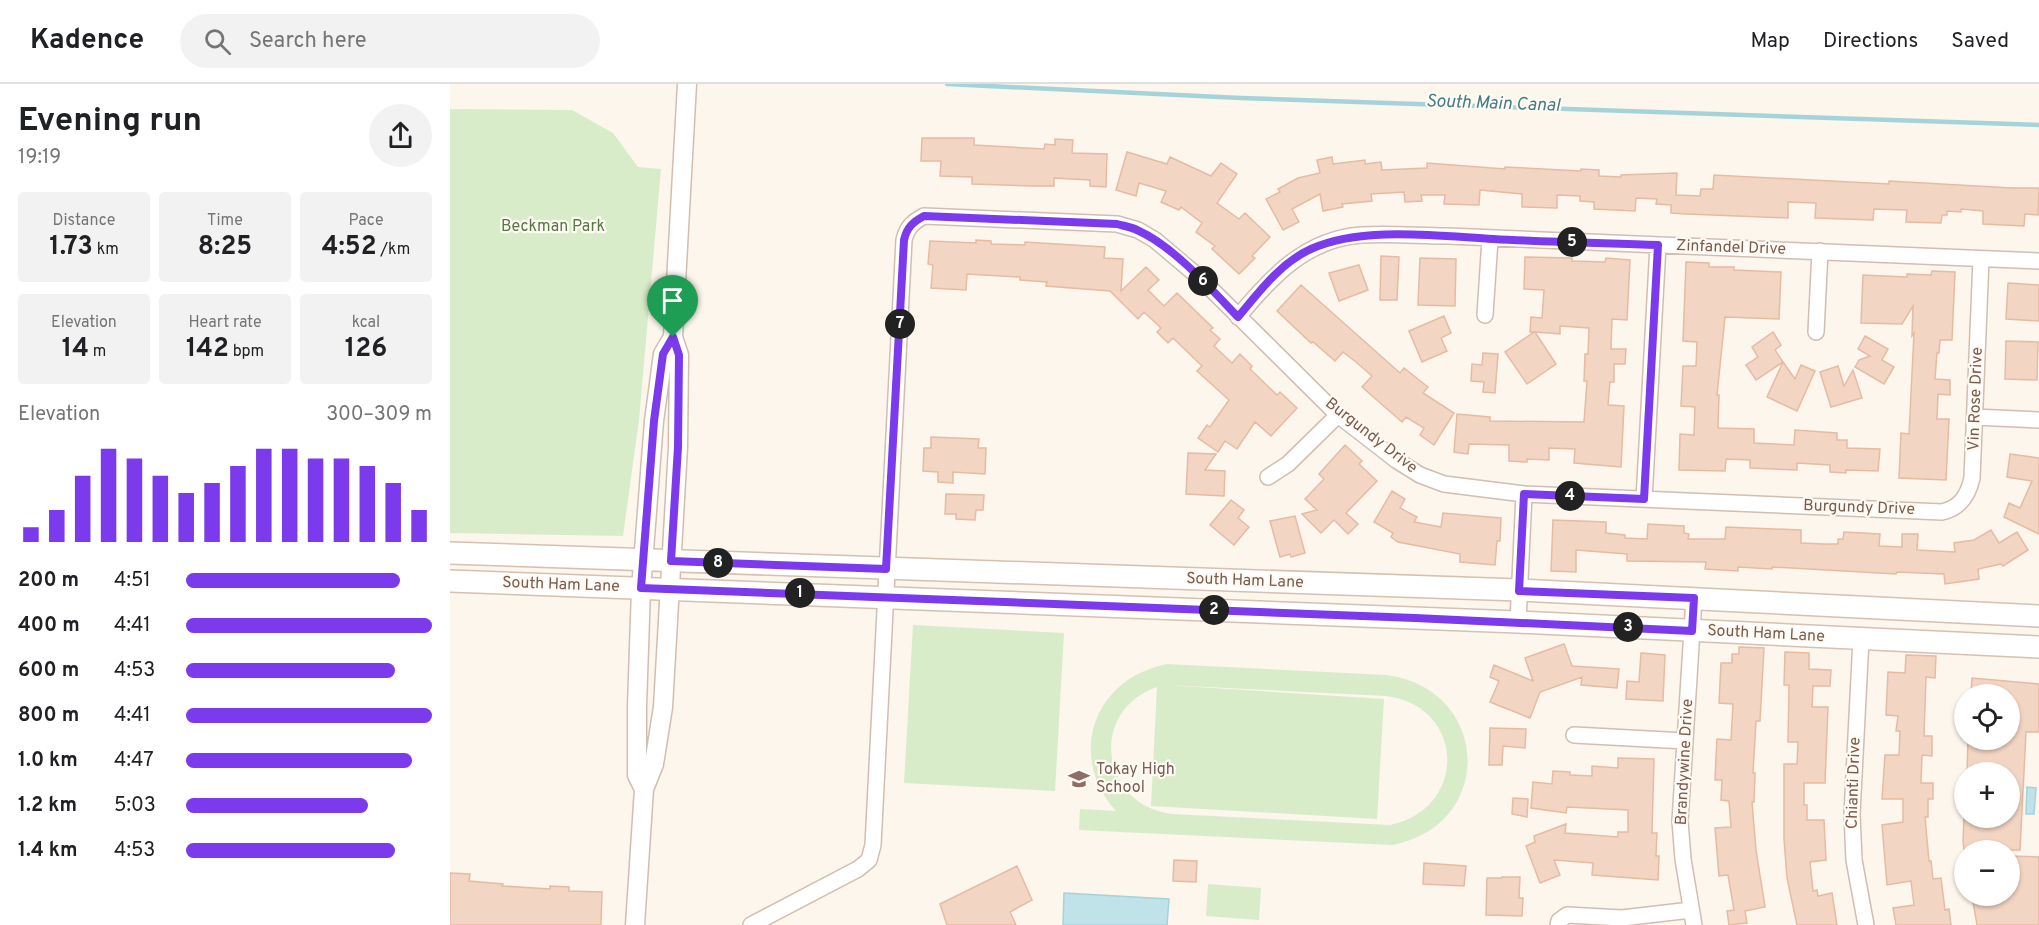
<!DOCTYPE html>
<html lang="en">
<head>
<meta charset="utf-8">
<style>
  :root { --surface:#fff; --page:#f2f2f2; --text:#202124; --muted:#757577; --line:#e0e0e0; --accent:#7c3aed }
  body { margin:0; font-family:Overpass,sans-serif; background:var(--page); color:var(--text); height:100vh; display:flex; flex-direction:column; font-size:22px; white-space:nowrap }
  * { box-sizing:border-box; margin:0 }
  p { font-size:20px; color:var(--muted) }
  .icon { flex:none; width:33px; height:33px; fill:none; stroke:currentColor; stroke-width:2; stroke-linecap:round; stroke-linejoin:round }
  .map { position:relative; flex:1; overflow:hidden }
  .side { display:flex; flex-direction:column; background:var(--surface); width:450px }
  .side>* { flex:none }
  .fabs { position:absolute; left:1504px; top:600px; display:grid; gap:12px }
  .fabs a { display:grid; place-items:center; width:66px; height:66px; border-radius:50%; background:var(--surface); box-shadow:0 2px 4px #0004; font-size:30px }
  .pin { position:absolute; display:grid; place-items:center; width:51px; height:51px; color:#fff; margin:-62px -26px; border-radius:50% 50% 50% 0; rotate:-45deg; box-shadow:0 0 6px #0007 }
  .pin .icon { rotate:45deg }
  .km { position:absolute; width:30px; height:30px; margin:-15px; border-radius:50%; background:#222; color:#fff; font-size:16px; line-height:30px; text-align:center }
  .round { display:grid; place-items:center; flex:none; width:63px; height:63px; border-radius:32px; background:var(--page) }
  .summary { display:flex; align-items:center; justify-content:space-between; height:102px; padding:0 18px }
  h1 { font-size:33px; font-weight:700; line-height:45px }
  .figures { display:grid; grid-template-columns:repeat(3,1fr); gap:9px; height:102px; padding:6px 18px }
  .figures div { display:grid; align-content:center; border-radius:6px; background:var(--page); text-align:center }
  .figures b { font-size:26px; font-weight:700 }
  .figures small { font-size:16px; font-weight:400 }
  .figures p { font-size:16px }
  .chart { height:168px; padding:12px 18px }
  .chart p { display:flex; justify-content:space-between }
  .chart svg { width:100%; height:108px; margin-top:6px; stroke:var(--accent); stroke-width:6 }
  ul { padding:0 18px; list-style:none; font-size:20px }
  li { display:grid; grid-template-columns:96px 72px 1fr; align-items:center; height:45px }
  li i { height:15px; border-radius:8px; background:var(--accent) }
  header { display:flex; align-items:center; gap:36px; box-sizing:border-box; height:84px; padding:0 30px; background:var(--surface); border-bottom:2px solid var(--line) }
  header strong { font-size:28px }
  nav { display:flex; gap:33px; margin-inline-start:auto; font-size:21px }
  .search { width:420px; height:54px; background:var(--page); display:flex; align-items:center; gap:15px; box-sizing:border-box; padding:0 21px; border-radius:33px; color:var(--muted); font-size:22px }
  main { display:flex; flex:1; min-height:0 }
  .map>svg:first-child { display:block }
</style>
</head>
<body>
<header>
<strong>Kadence</strong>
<div class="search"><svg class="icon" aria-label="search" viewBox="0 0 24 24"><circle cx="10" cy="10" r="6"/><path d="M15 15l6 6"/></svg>Search here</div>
<nav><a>Map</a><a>Directions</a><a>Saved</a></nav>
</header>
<main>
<section class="side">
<div class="summary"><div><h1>Evening run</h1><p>19:19</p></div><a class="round"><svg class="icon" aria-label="share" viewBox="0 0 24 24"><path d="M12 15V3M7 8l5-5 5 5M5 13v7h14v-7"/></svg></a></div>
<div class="figures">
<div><p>Distance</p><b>1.73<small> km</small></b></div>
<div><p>Time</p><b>8:25</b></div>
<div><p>Pace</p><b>4:52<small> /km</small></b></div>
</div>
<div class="figures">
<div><p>Elevation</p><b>14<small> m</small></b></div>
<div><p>Heart rate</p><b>142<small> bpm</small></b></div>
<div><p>kcal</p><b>126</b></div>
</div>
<div class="chart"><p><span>Elevation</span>300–309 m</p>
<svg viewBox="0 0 160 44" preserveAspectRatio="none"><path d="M5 44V38M15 44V31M25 44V17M35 44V6M45 44V10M55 44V17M65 44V24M75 44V20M85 44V13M95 44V6M105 44V6M115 44V10M125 44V10M135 44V13M145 44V20M155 44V31"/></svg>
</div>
<ul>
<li><b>200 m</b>4:51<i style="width:87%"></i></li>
<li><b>400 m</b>4:41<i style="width:100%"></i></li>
<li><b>600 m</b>4:53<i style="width:85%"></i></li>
<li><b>800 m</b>4:41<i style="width:100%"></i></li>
<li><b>1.0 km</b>4:47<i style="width:92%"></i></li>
<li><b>1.2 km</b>5:03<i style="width:74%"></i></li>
<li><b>1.4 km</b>4:53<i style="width:85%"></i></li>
</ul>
</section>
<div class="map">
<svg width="1589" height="841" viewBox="0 0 1589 841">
  <rect width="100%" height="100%" fill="#fdf6ec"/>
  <!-- green -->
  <path fill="#d8ecc9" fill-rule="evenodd" d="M0,25L122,26L163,49L188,83L211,85L189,336L173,452L0,449Z
    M463,541L614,549L605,707L454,699Z
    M717,580L937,591C1041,605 1046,742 942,761L629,746L630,725L666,727C616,672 644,594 717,580ZM716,601L936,612C1016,622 1018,725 940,741L722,730C650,721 638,627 707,603L701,722L927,735L934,615Z
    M758,800L811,804L809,836L756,832Z"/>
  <!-- water -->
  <path fill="#bfe3e8" stroke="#a5d3da" stroke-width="1.5" d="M1577,703L1586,704L1584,730H1576Z
    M614,809L719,815L717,841H613Z"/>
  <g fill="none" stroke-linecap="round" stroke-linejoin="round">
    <!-- stream -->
    <path stroke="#a5d3da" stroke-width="4.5" d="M497,0L791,14L1589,41"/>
  </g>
  <!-- building -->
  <path fill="#f3d5c3" stroke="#e6bba3" stroke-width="1.5" d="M472,54H524V61L594,65L595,60L605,61V55L623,56L622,69L657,70L656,103L640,102V96L604,94V102H582L522,100V93L490,92L491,77H471Z
    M677,68L717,80L720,73L761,92L771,79L787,90L767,119L789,135L795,129L820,153L802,172L805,174L789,190L762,165L765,162L746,148L752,139L731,123L729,126L711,118L716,107L689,99L686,112L666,106Z
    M882,73L883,80L915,76V80L931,78L932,86L977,84V79L1055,85V83L1131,87V85L1149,86V92L1171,93V91L1227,89L1226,111L1250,112L1251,105H1263L1264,91L1439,100V97L1562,104H1589L1588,131L1575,130L1574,142L1533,140V127L1511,125V128L1497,127V131H1492L1491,139L1456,138L1457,126L1424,125L1423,136L1365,134L1366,119L1338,118V134L1237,130L1221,129V121L1206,120L1207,115L1186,114L1185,127L1144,125V118L1130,117V112L1107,111V124L1072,123V110L1030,106L1029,121L994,120L995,111H971L972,117L955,118L954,108L921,110L922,117L892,120L893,123L873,127L870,110L842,125L849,138L833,146L816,115L830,108L828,105L848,94L870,89L867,76Z
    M526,156L541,157V160L575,161V158L655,163L654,174L673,175L671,207L696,183L709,196L698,206L714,222L727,209L763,244L760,246L770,255L764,262L782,279L790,270L802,282L800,285L827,311L830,308L847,324L821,352L805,338L787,365L775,357L768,368L748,354L757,341L760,343L779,316L747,287L752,282L723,254L718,259L707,248L711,244L694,228L688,235L660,207L596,202L597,198L570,196V193L517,190L516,206L481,204L483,181L478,180L480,157L526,159Z
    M931,172L949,173L947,216H930Z
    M1075,173L1122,174V177L1155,178L1156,174L1180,176L1177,236L1162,235L1161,265H1176L1175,280H1164V298H1160L1158,321L1174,322L1171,383L1124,379L1125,365L1099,364V376L1077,375V378L1059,377V361L1019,360L1018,370L1004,368L1007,330L1040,333V337L1134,338L1137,297H1134L1135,270H1138L1139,244L1110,242V250L1085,248L1106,280L1077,300L1055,268L1084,248H1080L1081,233L1092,234L1094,206L1074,205Z
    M970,174L1006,175L1005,222L968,221Z
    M1236,178L1259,179V183H1284V186L1331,188L1329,235L1275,233L1267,311H1269L1268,344L1304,345V359L1344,361L1345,346L1387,349V356H1397V364L1430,365L1428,387L1396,386V389L1380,388V381L1347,379V386L1300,384V376L1276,375L1275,387L1229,386L1230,350L1244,351L1245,323L1231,322L1233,282H1246L1247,258L1233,257Z
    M909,181L918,206L889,217L879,189Z
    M1482,187L1505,188L1502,256H1490L1489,269H1487L1485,295L1500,296V311L1488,310L1487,335H1499L1496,396L1449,394L1451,349L1459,350L1464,249L1462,252L1463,222L1452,240L1411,239L1413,191L1457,193V190L1481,191Z
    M1558,199L1589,201V237L1556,235Z
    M851,201L950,289L954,284L978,303L973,309L1004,329L984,361L970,351L974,344L956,333L952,338L912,303L922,292L906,278L893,268L885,277L863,258L861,259L827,227Z
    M994,232L1001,249L991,254L997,267L972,278L959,247Z
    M1323,248L1331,261L1325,266L1333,278L1306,296L1296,281L1308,273L1302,263Z
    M1415,252L1438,265L1432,276L1444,283L1434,300L1405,283L1409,276L1420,272L1408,265Z
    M1556,257L1588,258L1587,296L1555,295Z
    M1033,269L1048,270L1045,309L1033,308L1034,298L1021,297L1022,280L1032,281Z
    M1333,278L1345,295L1351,281L1365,287L1347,327L1317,313Z
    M1388,282L1394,302L1403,286L1412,314L1381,323L1370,288Z
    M481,353L529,355L528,364H536L535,390L503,388V399L488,398V388L473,387L474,364H481Z
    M895,361L912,377L909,380L927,397L896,429L908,440L898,450L884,436L871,449L852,430L867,426L855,415L874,395L869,390Z
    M738,369L766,370L755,386L775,387L774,412L736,410Z
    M1560,370L1589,374V450L1554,433L1559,419L1570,424L1582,397L1557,393Z
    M942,407L955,415L950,424L967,433L964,438L991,443L993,429L1051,434L1050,457H1047L1045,481L1010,478V470L948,458L941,453L943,449L924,438Z
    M496,410L534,411L533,426H526L525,436L506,435V430H495Z
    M781,416L794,426L788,434L799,443L784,461L760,441Z
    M845,432L855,469L841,473L840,470L830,473L820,437Z
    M1103,436L1156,438V449L1175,451V454L1197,455L1198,440L1234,442V449L1239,450L1238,455H1275L1276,443L1351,446V459L1374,460H1388V455H1393L1394,448L1430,450L1429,462L1452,463V450H1468L1467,466L1505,468L1504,459L1524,456L1541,446L1549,459L1567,448L1578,466L1553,482L1551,480L1528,485L1529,495L1495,500L1494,490L1447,488L1446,490L1322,483V485L1288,483V487L1255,485L1256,478L1177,477V470L1126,466V488L1101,487Z
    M1114,560L1122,582L1169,585L1167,604L1131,601L1132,593L1090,608L1080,634L1040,618L1049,597L1040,593L1044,581L1083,597L1075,574Z
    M1289,563L1314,564L1310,637H1306L1303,689H1305L1304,718H1302L1306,766L1315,823L1295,827L1297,839L1279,841L1277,827L1284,826L1278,791L1269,792L1265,744L1281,743L1279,717L1271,716L1272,696H1265L1266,673L1267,655L1281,656L1283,620L1269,619L1271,579H1282V570H1289Z
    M1335,568L1359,569V585L1381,586L1380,602H1363L1362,623H1378L1375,699H1354V721H1357V736H1374L1376,776L1360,778L1363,807L1367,806L1368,812L1382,809L1387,841H1347L1337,794L1334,755V680H1347L1348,658H1338L1339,601H1334Z
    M1191,569L1215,571L1213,617L1176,615L1177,597L1189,598Z
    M1456,571L1486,572L1485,594L1476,593L1474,652H1482V672L1472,671L1471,699H1483V715H1478V733H1475L1479,777H1481L1483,795L1491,794L1495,826L1499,825L1501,841H1446L1443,824L1464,821L1461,797L1437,801L1432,741L1453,738V715H1432L1435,671H1449L1450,647H1446L1448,632L1436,631L1438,588L1455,589Z
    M1522,594L1589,600V648H1576L1570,766H1514L1513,757L1514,734H1560V688H1517L1518,656H1560V610H1521Z
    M1040,644L1076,645L1075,664L1053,662L1052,681H1039Z
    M1168,674L1204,675L1202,749H1207L1206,772H1209L1208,796L1142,791L1143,779L1104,776L1110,791L1090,799L1076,762L1085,758L1084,752L1116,740L1115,749L1168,753V748H1178V726L1117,723L1116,729L1081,724L1083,698L1102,700L1103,687L1120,688V691L1142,692V682L1168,684Z
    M1063,714L1078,715L1077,733L1062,730Z
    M1560,772L1589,773V841H1527L1522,812H1560Z
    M724,776L747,777L746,798L723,797Z
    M974,779L1016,782L1014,802L973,800Z
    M567,782L582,816L560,828L566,841H497L490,820Z
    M0,789L20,790L19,797L53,800L52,802L100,805V802L119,803V807L152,808L151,841H0Z
    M1052,793H1070L1069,814H1073L1072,832L1036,831L1037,794H1052Z"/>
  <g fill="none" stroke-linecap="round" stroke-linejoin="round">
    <defs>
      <path id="minor" d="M1035,231L1040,155
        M788,233C821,193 856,155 911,151C939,149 970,152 998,152L1589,177
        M1366,248L1370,167
        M1525,333L1589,336
        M818,393L838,380L888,331
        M1194,415L1208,161
        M1068,538L1074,410
        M1411,555L1402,730L1404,776L1416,841
        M1124,651L1235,657
        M301,841L408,785L419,776L423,761L454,156C457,143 463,138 474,132L667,140L688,146L705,156L750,194L888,331L946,376L970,391L994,400L1074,410L1492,428C1510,424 1518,412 1522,394L1531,175
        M1108,841L1109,837L1117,831L1172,834L1241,826
        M1244,841L1233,775L1230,737L1244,514"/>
      <path id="tertiary" d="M194,705L187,691V622L191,505L204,337L213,270L223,253
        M185,841L194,705L204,680L213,623L228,363L229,271L223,253L237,0"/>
      <path id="secondary" d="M0,469L1069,506L1589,532
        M0,497L1068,538L1589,563"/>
    </defs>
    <!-- minor casing -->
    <use href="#minor" stroke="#d1beb0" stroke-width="18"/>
    <!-- tertiary casing -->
    <use href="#tertiary" stroke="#d1beb0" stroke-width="21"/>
    <!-- secondary casing -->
    <use href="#secondary" stroke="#d6c0b0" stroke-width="24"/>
    <!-- minor -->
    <use href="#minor" stroke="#fff" stroke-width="15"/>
    <!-- tertiary -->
    <use href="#tertiary" stroke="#fff" stroke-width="18"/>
    <!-- secondary -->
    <use href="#secondary" stroke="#fff" stroke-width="21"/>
  </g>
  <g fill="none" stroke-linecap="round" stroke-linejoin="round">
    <defs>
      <path id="route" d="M474,132L667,140C674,142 682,143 689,147C723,162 762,206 788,233C809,208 830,179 861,165C911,142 988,152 1043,155C1098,158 1153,159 1208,161L1194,415L1074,410L1069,507L1244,514L1242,547L965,534L191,504L204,337L213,270L223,253L229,271L228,363L221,477L436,485L454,156C457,143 463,138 474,132Z"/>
    </defs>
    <!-- route casing -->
    <use href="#route" stroke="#fff" stroke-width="12"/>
    <!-- route -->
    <use href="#route" stroke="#7c3aed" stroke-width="8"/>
  </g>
  <!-- icons -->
  <defs>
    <symbol id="school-bare" viewBox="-9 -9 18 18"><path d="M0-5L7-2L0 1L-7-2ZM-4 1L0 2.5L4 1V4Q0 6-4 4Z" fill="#8d6e63" stroke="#fffaf3" stroke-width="2.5" paint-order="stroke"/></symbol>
  </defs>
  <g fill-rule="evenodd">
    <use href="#school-bare" x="614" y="680" width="30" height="30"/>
  </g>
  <g text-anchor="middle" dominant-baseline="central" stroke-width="4.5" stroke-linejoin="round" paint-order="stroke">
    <!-- park labels -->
    <g font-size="16" fill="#537a41" stroke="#fffaf3">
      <text x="103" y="143">Beckman Park</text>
    </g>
    <!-- street labels -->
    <g font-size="16" fill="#7a5c4d" stroke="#fffaf3">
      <text transform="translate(1281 164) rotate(2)">Zinfandel Drive</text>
      <text transform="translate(1526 315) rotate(-88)">Vin Rose Drive</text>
      <text transform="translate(921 352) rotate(38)">Burgundy Drive</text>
      <text transform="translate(1409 424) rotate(2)">Burgundy Drive</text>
      <text transform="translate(795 497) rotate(2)">South Ham Lane</text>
      <text transform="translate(111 501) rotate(2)">South Ham Lane</text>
      <text transform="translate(1316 550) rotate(3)">South Ham Lane</text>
      <text transform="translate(1235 678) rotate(-87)">Brandywine Drive</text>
      <text transform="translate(1404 699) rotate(-88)">Chianti Drive</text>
    </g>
    <!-- education labels -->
    <g font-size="16" fill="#785e54" stroke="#fffaf3" text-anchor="start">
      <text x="646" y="686">Tokay High<tspan x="646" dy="18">School</tspan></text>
    </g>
    <!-- water labels -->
    <g font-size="18" font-style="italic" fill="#437c86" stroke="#fffaf3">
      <text transform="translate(1043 20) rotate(2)">South Main Canal</text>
    </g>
  </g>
</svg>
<div class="fabs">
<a><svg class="icon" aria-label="locate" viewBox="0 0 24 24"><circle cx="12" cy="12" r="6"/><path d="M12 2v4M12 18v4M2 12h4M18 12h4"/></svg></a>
<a>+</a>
<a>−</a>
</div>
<div class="pin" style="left:223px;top:253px;background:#1e9e55"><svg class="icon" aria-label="arrive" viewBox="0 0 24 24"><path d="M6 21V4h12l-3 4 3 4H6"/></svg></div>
<b class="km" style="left:350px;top:509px">1</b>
<b class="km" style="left:764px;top:526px">2</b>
<b class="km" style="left:1178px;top:543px">3</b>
<b class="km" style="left:1120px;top:412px">4</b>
<b class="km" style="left:1122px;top:158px">5</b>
<b class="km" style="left:753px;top:197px">6</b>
<b class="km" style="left:450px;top:240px">7</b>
<b class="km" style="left:268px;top:479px">8</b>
</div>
</main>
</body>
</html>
